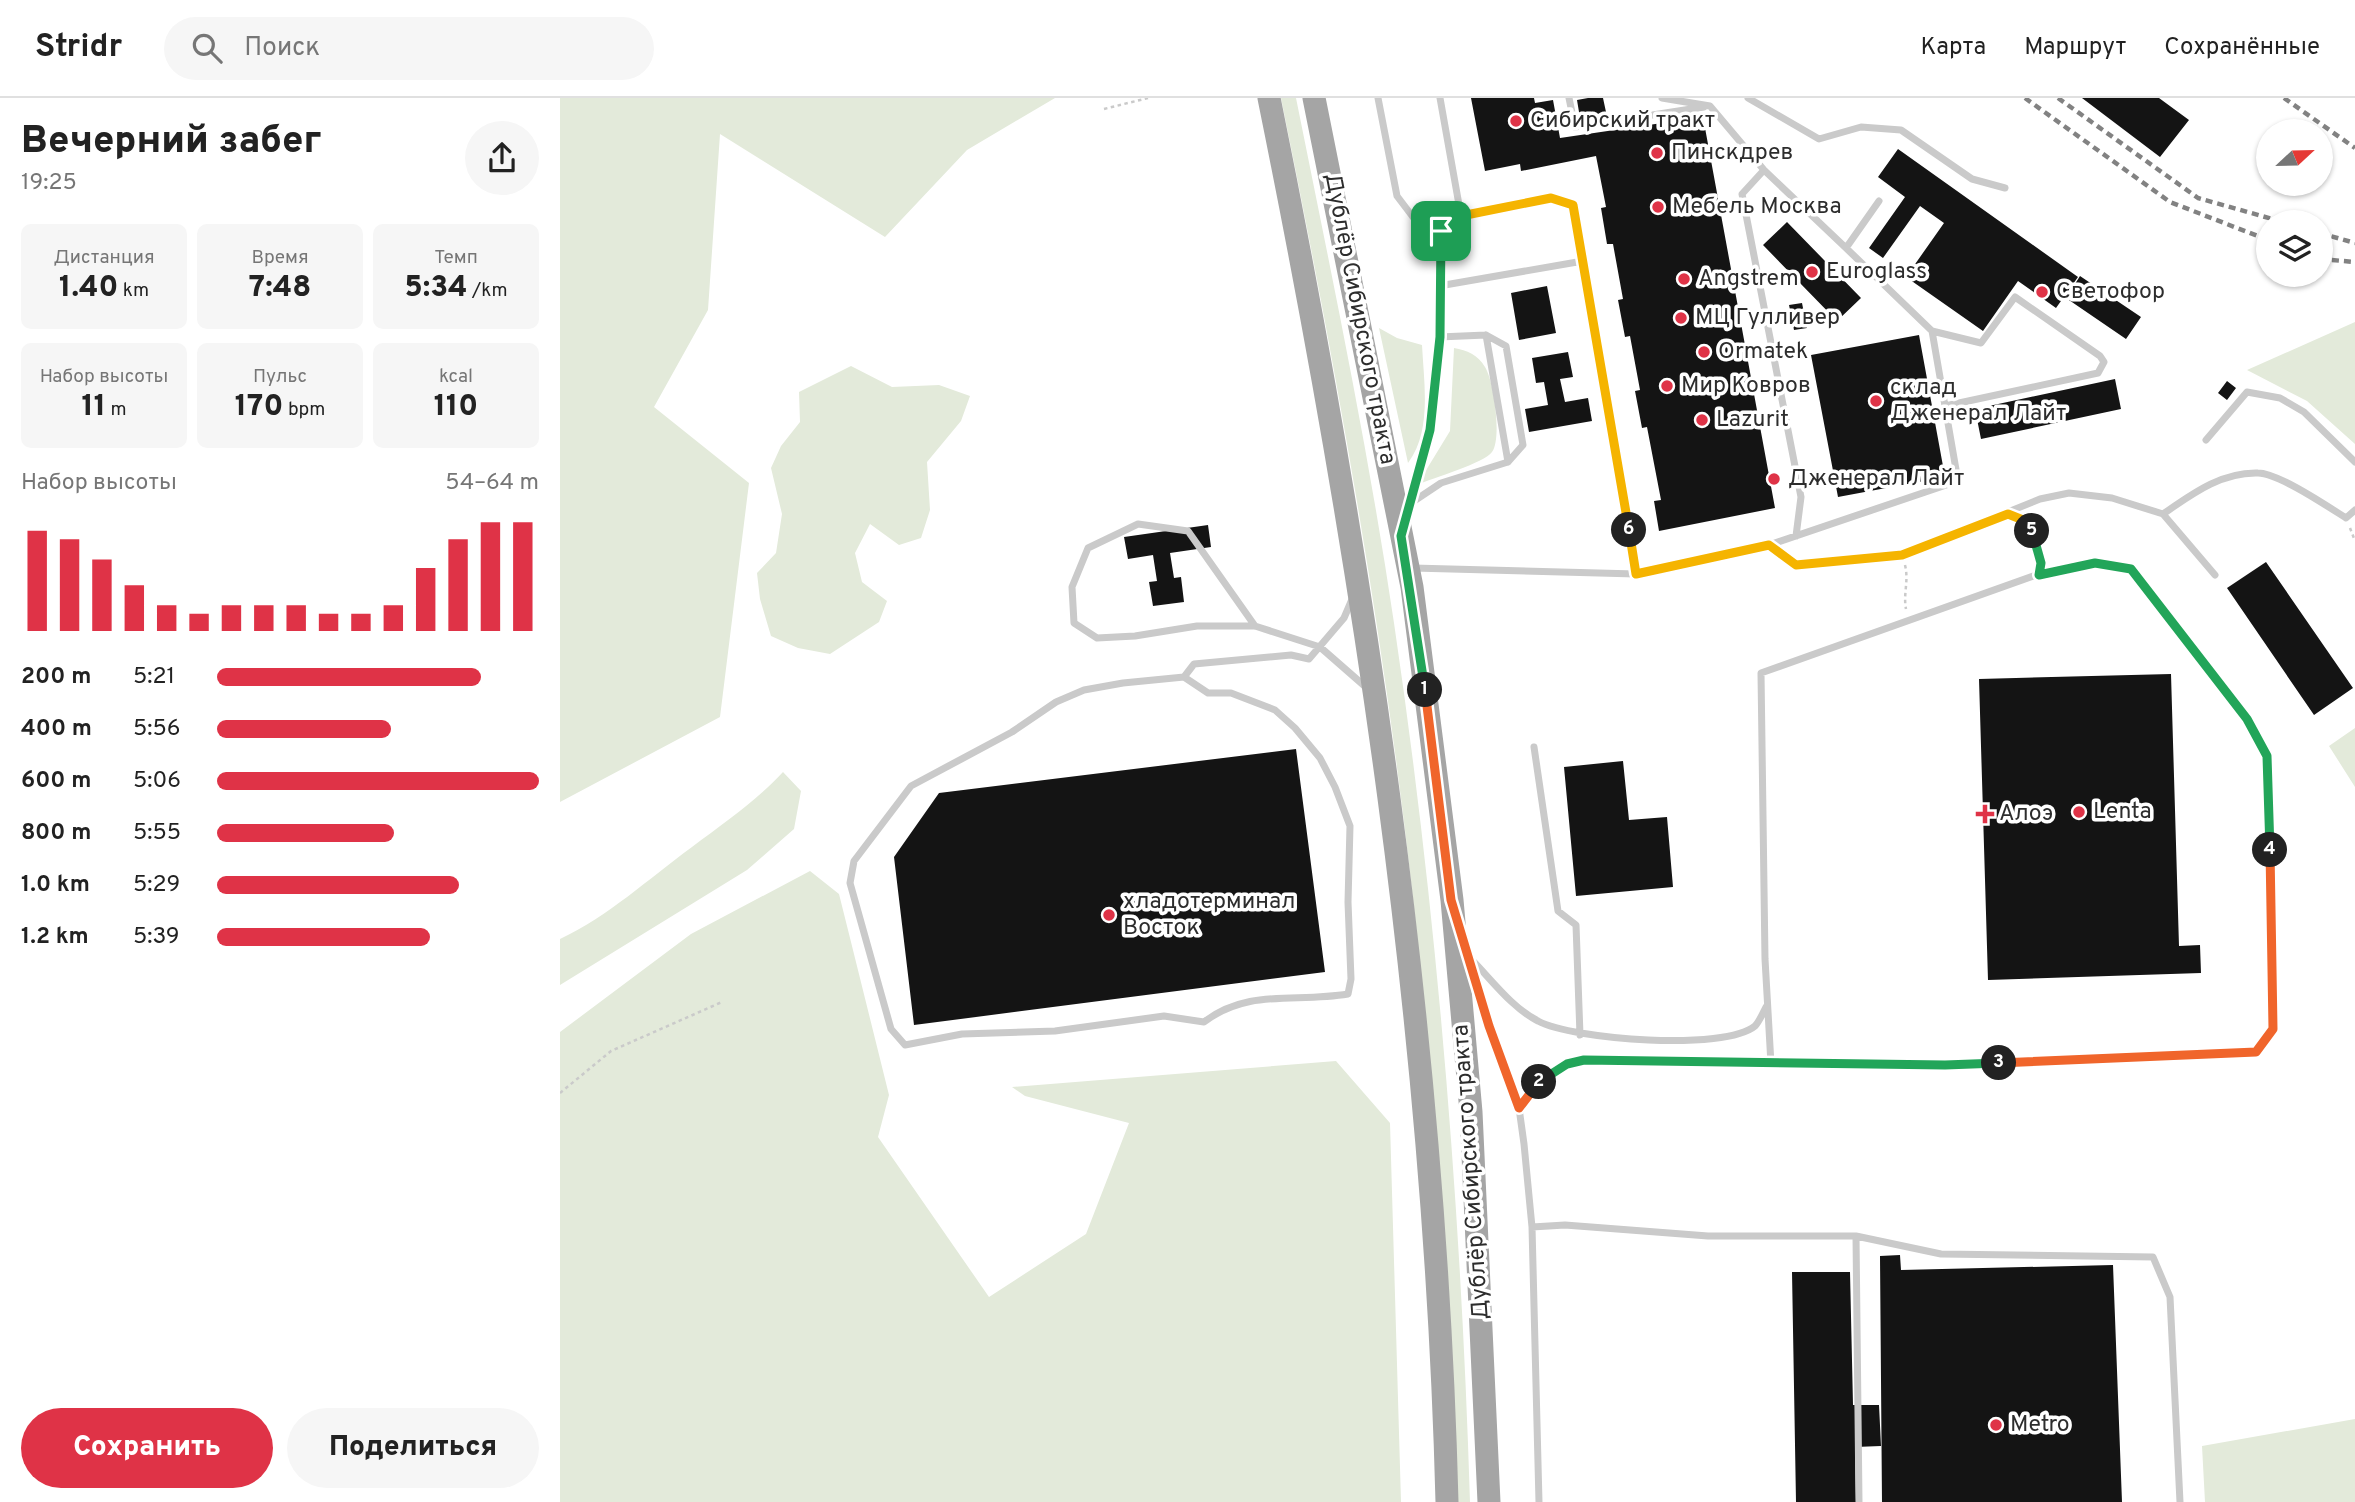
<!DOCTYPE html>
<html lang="ru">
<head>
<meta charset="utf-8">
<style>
  :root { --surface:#fff; --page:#f6f6f6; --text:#222; --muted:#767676; --line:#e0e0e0; --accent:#df3347 }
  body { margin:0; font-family:Overpass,sans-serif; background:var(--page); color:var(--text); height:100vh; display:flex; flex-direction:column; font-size:26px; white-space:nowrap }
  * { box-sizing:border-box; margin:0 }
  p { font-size:23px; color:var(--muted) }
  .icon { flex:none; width:38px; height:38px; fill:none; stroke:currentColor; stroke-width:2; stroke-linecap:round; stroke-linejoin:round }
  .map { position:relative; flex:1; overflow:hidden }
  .panel { display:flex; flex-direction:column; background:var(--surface); width:560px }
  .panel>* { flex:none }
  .needle { width:46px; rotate:68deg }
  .buttons { position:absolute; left:1696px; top:21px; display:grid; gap:14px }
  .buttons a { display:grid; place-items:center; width:77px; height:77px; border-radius:50%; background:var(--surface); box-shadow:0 2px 5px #0004; font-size:35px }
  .pin { position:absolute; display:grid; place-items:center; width:60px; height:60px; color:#fff; margin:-30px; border-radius:14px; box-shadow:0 4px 10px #0006 }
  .km { position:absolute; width:35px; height:35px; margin:-18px; border-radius:50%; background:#222; color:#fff; font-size:19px; line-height:35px; text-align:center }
  .round { display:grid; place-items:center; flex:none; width:74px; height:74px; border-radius:37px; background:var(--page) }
  .overview { display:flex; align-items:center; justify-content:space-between; height:119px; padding:0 21px }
  h1 { font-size:38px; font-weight:800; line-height:52px }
  .figures { display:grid; grid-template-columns:repeat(3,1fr); gap:10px; height:119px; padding:7px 21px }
  .figures div { display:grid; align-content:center; border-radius:10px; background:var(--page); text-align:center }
  .figures b { font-size:30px; font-weight:800 }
  .figures small { font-size:19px; font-weight:400 }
  .figures p { font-size:19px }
  .chart { height:196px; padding:14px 21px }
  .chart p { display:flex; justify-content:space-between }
  .chart svg { width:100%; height:126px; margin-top:7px; stroke:var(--accent); stroke-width:6 }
  .action { display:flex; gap:14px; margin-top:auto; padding:14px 21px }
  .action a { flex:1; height:80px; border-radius:42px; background:var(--accent); color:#fff; font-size:28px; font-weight:800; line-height:80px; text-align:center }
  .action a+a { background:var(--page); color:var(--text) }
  ul { padding:0 21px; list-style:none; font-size:23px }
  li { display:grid; grid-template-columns:112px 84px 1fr; align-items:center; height:52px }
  li i { height:18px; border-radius:9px; background:var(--accent) }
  header { display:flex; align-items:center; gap:42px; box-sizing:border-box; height:98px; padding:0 35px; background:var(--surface); border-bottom:2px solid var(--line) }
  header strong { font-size:33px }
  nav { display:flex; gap:38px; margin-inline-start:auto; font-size:24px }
  .search { width:490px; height:63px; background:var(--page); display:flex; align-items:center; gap:18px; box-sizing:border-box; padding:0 24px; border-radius:38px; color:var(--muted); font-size:26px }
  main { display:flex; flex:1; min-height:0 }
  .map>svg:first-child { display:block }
</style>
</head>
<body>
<header>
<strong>Stridr</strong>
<div class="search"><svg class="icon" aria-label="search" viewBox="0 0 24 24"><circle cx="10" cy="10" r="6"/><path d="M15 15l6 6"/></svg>Поиск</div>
<nav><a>Карта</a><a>Маршрут</a><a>Сохранённые</a></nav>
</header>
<main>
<section class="panel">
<div class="overview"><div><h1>Вечерний забег</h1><p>19:25</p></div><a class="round"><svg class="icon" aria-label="share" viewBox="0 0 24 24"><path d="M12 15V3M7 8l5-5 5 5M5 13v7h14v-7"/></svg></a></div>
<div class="figures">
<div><p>Дистанция</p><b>1.40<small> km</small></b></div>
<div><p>Время</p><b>7:48</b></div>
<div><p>Темп</p><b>5:34<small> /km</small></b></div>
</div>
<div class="figures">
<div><p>Набор высоты</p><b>11<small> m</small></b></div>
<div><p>Пульс</p><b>170<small> bpm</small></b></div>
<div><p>kcal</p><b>110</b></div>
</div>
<div class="chart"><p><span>Набор высоты</span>54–64 m</p>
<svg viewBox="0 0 160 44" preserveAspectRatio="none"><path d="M5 44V9M15 44V12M25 44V19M35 44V28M45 44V35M55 44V38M65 44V35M75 44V35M85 44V35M95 44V38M105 44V38M115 44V35M125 44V22M135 44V12M145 44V6M155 44V6"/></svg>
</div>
<ul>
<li><b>200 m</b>5:21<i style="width:82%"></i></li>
<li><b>400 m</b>5:56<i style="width:54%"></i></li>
<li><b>600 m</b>5:06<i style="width:100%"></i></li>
<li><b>800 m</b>5:55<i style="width:55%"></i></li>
<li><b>1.0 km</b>5:29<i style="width:75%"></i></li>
<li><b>1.2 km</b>5:39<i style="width:66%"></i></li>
</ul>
<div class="action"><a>Сохранить</a><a>Поделиться</a></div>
</section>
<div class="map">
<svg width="1795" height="1404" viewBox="0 0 1795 1404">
  <rect width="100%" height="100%" fill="#fff"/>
  <!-- green -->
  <path fill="#e3eada" d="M0,0H495L407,52L325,139L160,36L148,212L94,309L189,385L160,619L0,704Z
    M721,0H736C771,174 808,349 834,525C877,816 901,1110 910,1404H894C884,1236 879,1067 863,900C835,597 782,298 721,0Z
    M1795,224V346L1747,303L1687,272Z
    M819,230L837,240L862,247C864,286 872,333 848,365Z
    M894,250C907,252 918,257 925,269C934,283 942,341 932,354C925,365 872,380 857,387L890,333Z
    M291,268L332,289L379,287L410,298L401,323L367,364L370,412L361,440L339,447L310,426L295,455L302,484L327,503L319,524L270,556L238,550L211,538L200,501L197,475L216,455L222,416L211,370L221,348L240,324L239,294Z
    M1795,630V689L1769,648Z
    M223,674L241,693L234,731L187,772L0,887V841C49,818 88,781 132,749C165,724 194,705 223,674Z
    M250,773L279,796L291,844L329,997L318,1039L429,1199L526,1136L569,1025L465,998L452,989L776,963L830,1025L841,1404H0V934L131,836Z
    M1795,1321V1404H1645L1642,1348Z"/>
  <!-- building -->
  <path fill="#141414" d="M911,0H974L975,5L993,2L1000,40L1143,19L1215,410L1099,433L1094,403L1101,402L1087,329L1082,330L1075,293L1080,292L1070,238L1065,239L1058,202L1063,201L1053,146H1047L1041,110L1046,109L1036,58L961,73L960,66L925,73Z
    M1028,0H1043L1046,14L1020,20L1017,2Z
    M1522,0H1599L1629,22L1600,59Z
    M1338,51L1518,179L1496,210L1458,183L1423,233L1346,179L1384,125L1360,108L1323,160L1309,150L1345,99L1318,79Z
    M1227,124L1301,200L1277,223L1203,147Z
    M1520,178L1581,219L1566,241L1506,200Z
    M987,188L996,235L959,242L951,195Z
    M1242,205L1247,230L1234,232L1229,207Z
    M1359,237L1385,379L1278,399L1251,257Z
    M1008,254L1013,279L1000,281L1005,304L1028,300L1032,323L969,334L965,311L988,307L984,284L976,285L972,260Z
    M1555,281L1561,311L1421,341L1415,311Z
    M1667,283L1676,290L1667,302L1658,295Z
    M648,427L651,449L610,455L614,480L621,479L624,504L593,508L589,484L597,483L593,457L568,461L564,439Z
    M1706,464L1793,590L1754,617L1667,490Z
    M1611,576L1619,848L1640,847L1641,875L1428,882L1419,581Z
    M736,651L765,874L354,927L334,759L379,695Z
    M1063,663L1069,722L1107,719L1113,789L1016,798L1004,669Z
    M1340,1157L1341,1172L1553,1167L1562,1404H1322L1320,1158Z
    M1232,1174H1290L1293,1307H1319L1321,1348L1295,1349L1296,1404H1236Z"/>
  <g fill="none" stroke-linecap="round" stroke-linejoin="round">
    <!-- path -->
    <path stroke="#cacaca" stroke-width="2.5" stroke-dasharray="3.5 3.5" stroke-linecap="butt" d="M544,11L588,0
      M1790,430L1795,443
      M1345,467C1349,483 1343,496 1346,511
      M0,995L51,953L162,904"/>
    <!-- service -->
    <path stroke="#cacaca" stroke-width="7" d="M818,0L837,98L859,127L881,133
      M880,0L901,118
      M1009,0L1015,29L1144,9
      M1102,0L1150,8L1204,72L1286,150L1319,103
      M1188,0L1259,41L1301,29L1341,32L1412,81L1445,90
      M1204,72L1182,96L1241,399L1236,438
      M879,188L1023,163
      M1372,233L1421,245L1455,199L1540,258L1544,264L1538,275L1385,308
      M926,237L946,248L963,347L948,364
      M1646,342L1687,294L1720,300L1744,314L1795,364
      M848,407L870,332L877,274L881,133L901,118L991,100L1013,107L1076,476
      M848,407L881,385L948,364L926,237L879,239
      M1448,416C1473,426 1485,449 1479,476
      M1603,416L1655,477
      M1209,447L1236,467L1342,457L1480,401L1509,395L1552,400L1603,416C1632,396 1661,374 1698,375C1718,375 1767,408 1786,420L1795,412
      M853,470L1076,476L1209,447L1398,383L1372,233L1286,150
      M695,528L628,433L578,426L528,450L512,489L514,525L537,540L575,538L637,528H695L760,549L808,591
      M624,579L648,595H671L715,612L735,630L760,660L775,689L790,728L788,804L791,881L788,896C735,905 689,890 644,924L604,918L495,933L402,936L345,947L331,931L290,785L294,763L351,688L452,634L496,604L524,592L563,585L624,579L634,566L731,557L749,561L784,520L793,499
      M974,649L998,813L1016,827L1020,937
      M905,844L929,928L959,1010L964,1046L972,1129L979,1404
      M911,861C931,881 952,910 978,923C1013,942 1165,953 1195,928C1199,924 1203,915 1206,909
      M959,1010C975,984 993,969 1024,963L1385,967L1696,954L1713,931L1707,658L1687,621L1571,471L1535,465L1479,476L1201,575L1205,861L1211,966
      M972,1129L1005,1127L1148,1138H1296L1299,1404
      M1296,1138L1381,1156L1593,1159L1610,1199L1620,1404"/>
    <!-- primary -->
    <path stroke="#a5a5a5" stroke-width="23" d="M709,0C803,462 875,932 887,1404
      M754,0L852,489L892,802L911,1014L929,1404"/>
    <!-- rail -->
    <path stroke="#828282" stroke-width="4.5" stroke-dasharray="7 5" stroke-linecap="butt" d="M1465,0L1610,104L1708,142
      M1498,0L1638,100L1723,124
      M1724,0L1795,50
      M1760,135L1795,145
      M1760,161L1795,164"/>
  </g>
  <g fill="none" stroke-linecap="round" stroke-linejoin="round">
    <defs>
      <path id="split-1" d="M865,592L841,438L870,332L880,239L881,133"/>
      <path id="split-2" d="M865,592L891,802L929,928L959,1010L979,984"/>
      <path id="split-3" d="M979,984L1007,966L1024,962L1385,967L1439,965"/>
      <path id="split-4" d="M1439,965L1696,954L1713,931L1710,752"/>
      <path id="split-5" d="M1472,433L1481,465L1479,477L1535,465L1571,471L1687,621L1707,658L1710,752"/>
      <path id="split-6" d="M1069,432L1076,476L1209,447L1236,467L1342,457L1448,416L1463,422L1472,433"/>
      <path id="split-7" d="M881,133L901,118L991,100L1013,107L1069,432"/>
    </defs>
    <!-- split-1 casing -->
    <use href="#split-1" stroke="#fff" stroke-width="14"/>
    <!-- split-2 casing -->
    <use href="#split-2" stroke="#fff" stroke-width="14"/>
    <!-- split-3 casing -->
    <use href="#split-3" stroke="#fff" stroke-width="14"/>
    <!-- split-4 casing -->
    <use href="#split-4" stroke="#fff" stroke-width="14"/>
    <!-- split-5 casing -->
    <use href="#split-5" stroke="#fff" stroke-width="14"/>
    <!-- split-6 casing -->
    <use href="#split-6" stroke="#fff" stroke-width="14"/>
    <!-- split-7 casing -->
    <use href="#split-7" stroke="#fff" stroke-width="14"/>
    <!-- split-1 -->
    <use href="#split-1" stroke="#22a559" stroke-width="9"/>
    <!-- split-2 -->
    <use href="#split-2" stroke="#f0652b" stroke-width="9"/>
    <!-- split-3 -->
    <use href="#split-3" stroke="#22a559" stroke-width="9"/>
    <!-- split-4 -->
    <use href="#split-4" stroke="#f0652b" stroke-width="9"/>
    <!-- split-5 -->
    <use href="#split-5" stroke="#22a559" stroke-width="9"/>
    <!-- split-6 -->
    <use href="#split-6" stroke="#f5b400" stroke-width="9"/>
    <!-- split-7 -->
    <use href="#split-7" stroke="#f5b400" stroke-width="9"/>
  </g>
  <!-- markers -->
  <g fill="#df3347" stroke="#fff" stroke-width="2.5">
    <circle cx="956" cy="23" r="7"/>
    <circle cx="1097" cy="55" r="7"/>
    <circle cx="1098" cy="109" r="7"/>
    <circle cx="1252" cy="174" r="7"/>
    <circle cx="1124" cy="181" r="7"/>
    <circle cx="1482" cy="194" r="7"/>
    <circle cx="1121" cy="220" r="7"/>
    <circle cx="1144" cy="254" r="7"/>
    <circle cx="1107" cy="288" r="7"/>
    <circle cx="1316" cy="303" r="7"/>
    <circle cx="1142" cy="322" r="7"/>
    <circle cx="1214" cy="381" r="7"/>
    <circle cx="1519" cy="714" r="7"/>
    <path d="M1421.5 705.5h7v7h7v7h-7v7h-7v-7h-7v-7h7z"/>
    <circle cx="549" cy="817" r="7"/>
    <circle cx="1436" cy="1327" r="7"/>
  </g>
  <g text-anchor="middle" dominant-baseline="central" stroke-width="7" stroke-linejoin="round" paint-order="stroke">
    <!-- poi labels -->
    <g font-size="23" fill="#2d2d2d" stroke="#fff" text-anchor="start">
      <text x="970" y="23">Сибирский тракт</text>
      <text x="1111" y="55">Пинскдрев</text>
      <text x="1112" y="109">Мебель Москва</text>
      <text x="1266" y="174">Euroglass</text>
      <text x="1138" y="181">Angstrem</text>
      <text x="1496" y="194">Светофор</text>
      <text x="1135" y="220">МЦ Гулливер</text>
      <text x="1158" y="254">Ormatek</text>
      <text x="1121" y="288">Мир Ковров</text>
      <text x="1330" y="290">склад<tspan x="1330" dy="26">Дженерал Лайт</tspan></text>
      <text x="1156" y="322">Lazurit</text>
      <text x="1228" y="381">Дженерал Лайт</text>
      <text x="1533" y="714">Lenta</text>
      <text x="1439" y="716">Алоэ</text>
      <text x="563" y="804">хладотерминал<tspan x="563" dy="26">Восток</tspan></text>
      <text x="1450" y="1327">Metro</text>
    </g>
    <!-- street labels -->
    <g font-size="23" fill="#2d2d2d" stroke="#fff">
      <text transform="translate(799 221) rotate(79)">Дублёр Сибирского тракта</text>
      <text transform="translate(912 1074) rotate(-94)">Дублёр Сибирского тракта</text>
    </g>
  </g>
</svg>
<div class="buttons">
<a><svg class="needle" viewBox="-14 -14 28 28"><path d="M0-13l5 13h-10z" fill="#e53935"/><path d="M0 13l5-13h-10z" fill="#767676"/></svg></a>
<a><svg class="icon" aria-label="layers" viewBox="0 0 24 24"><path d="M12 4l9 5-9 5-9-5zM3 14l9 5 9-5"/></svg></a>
</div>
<div class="pin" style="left:881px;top:133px;background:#1e9e55"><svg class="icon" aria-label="arrive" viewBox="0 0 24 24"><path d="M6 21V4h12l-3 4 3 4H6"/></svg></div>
<b class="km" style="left:865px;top:592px">1</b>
<b class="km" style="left:979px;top:984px">2</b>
<b class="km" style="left:1439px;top:965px">3</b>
<b class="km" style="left:1710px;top:752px">4</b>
<b class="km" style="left:1472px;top:433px">5</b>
<b class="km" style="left:1069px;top:432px">6</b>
</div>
</main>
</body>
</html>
